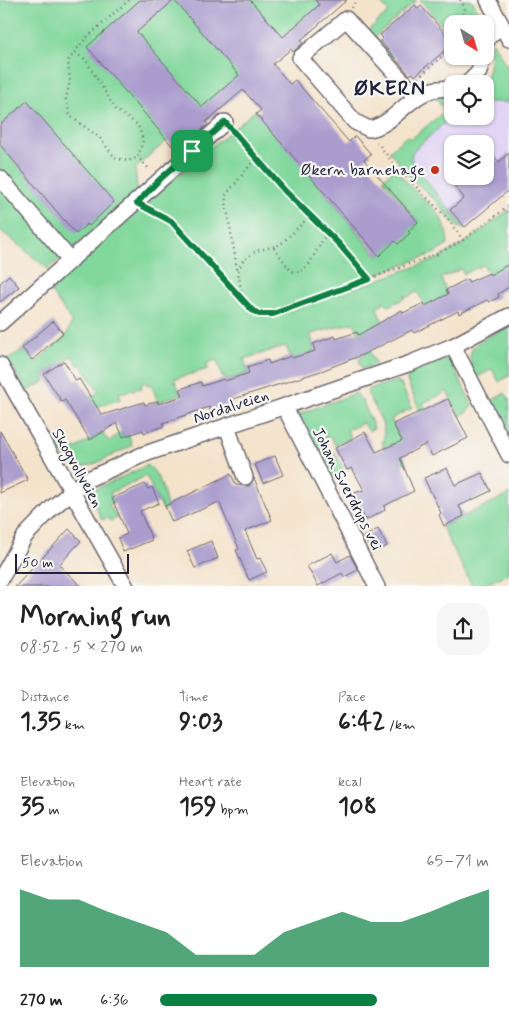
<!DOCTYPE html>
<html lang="en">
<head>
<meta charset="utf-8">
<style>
  :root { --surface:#fff; --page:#f6f6f6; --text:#222; --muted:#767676; --accent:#0b8043 }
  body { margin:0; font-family:Mynerve,sans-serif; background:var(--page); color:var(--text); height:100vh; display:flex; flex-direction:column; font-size:19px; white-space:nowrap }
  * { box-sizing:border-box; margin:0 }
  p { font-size:16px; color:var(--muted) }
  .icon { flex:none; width:28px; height:28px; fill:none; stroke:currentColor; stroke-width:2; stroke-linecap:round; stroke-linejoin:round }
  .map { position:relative; height:586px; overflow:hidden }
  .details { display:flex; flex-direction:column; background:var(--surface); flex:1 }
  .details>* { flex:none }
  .needle { width:32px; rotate:143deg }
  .buttons { position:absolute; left:444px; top:15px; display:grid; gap:10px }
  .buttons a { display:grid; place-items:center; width:50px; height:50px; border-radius:10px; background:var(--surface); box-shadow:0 1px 4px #0004; font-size:25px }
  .scale { position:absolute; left:15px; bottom:12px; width:114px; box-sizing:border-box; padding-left:5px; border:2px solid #22223b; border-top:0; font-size:14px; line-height:18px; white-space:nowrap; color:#22223b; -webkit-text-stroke:4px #f6f6f2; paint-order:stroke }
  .pin { position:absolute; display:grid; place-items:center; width:42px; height:42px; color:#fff; margin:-21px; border-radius:10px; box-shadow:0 2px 8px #0006 }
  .round { display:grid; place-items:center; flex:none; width:52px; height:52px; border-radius:15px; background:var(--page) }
  .summary { display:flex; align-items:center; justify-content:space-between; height:85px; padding:0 20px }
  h1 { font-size:28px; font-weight:700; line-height:38px }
  .figures { display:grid; grid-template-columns:repeat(3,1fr); gap:8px; height:85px; padding:5px 20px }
  .figures div { display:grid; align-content:center }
  .figures b { font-size:25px; font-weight:700 }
  .figures small { font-size:14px; font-weight:400 }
  .figures p { font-size:14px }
  .chart { height:140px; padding:10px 20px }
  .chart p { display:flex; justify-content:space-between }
  .chart svg { width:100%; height:90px; margin-top:5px; fill:var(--accent); opacity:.7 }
  ul { padding:0 20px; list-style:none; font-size:16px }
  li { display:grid; grid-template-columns:80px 60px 1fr; align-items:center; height:38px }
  li i { height:12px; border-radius:6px; background:var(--accent) }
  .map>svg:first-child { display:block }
</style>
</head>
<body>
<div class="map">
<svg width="509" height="587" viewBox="0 0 509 587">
  <rect width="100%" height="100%" fill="#f6f6f2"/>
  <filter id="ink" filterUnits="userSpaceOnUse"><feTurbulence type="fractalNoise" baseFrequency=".02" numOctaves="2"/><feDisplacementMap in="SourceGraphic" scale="10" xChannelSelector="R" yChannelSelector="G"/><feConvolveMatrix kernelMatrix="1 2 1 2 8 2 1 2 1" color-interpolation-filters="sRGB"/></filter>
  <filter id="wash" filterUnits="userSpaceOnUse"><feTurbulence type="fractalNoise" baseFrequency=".0096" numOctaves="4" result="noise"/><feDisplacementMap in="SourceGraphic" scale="20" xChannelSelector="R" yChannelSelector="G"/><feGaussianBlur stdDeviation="1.12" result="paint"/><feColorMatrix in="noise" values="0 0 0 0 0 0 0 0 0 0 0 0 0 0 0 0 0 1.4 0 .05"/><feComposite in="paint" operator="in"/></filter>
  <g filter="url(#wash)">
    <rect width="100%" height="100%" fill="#f4e3cb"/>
    <!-- built -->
    <path fill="#e1d4f4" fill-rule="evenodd" d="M485,102H509V192L465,229L413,164L411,157L413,151L452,116H485ZM452,144H485V176H452Z"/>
    <!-- green -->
    <path fill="#82d89c" stroke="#527d6c" d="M0,0H337L150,155L135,169L138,195L48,269L0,230Z
      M378,0H417L375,37L393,57L389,60L366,32L389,12Z
      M420,0H472C478,9 481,15 474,24H452V37Z
      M493,42L509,71V102H485V84H480C491,75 490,59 489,46Z
      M452,95V116L413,151L411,157L413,164L465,229L457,227L437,202L412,179L389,151L407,136L411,139L445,111L435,97Z
      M256,110L377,256L418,222L383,179L395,168C401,175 407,183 413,189C434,209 446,214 448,245L435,253L260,317L292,310L437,259L468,241L509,210V246L506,248L509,252V264L491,276L483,265L464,274L461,269L441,278L449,298L426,306L417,292L407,297L404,295L405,298L389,306L384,301L382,302L383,304L377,308L383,323L361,333L376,364L362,369L359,360L366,354L357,328L353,323L311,334L314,351L294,359L292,355L290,356L286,346L244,359L248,373L227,380L225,377H222L217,360L207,363L208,369L174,379L181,394L158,402L151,384L147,385L146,382L141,384L142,388L119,393L121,399L93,408L90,398L99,391L82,366L78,365L72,356L43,375L46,381L27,391L7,360L23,350L36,362L66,336L72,322L51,292L68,270L133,211L151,213L148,200Z
      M509,327V376L499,382L492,369L476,378C459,343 482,341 509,327Z
      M446,359L450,360L472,404L469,411L460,416L447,392L423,403L434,427L424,412L420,411L407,381L408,375Z
      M396,381L401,384L412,408L391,419L407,452L403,455L406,462L402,463L394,444L383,448C382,442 384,437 384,432C383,419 373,404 367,393L369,389Z
      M356,393L363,402L374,428L369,431L363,423L347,430L351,438L343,442L341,441L335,445L330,436L319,441L328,456L334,452L344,470L328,479L299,422L298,417L302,413Z
      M505,393L509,399V448L489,402Z
      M121,432L122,437L129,435L132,446C106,456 71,487 59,446L75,449L102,433L109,441Z
      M148,465C160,475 164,492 167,507L163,510L146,476L110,493L114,502L109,505L117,518L110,521L108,518L102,520L92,499L94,490Z
      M509,494V573L483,586H472L442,527Z"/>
    <g id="blocks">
      <!-- building -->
      <path fill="#aa9dce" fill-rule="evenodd" d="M140,0H250L283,37L319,5L315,0H347L301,40L303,43L293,52L291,49L273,64L290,84L295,80L349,142L355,136L371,154L364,160L418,222L408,231L410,233L398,244L395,241L379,256L256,114L261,110L243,90L206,122L208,124L188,143L186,140L175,149L87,47ZM174,0L239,75L202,107L137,32Z
        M415,5L418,9L421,6L451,40L447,43L450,46L415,76L413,73L410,75L380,41L383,38L380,35Z
        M27,101L114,202L89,226L87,224L76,234L0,145V125Z
        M485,145L499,162L509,153V190L465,227L450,210L464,198L447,176H485Z
        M509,264V287L498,294L499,297L489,302L487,300L459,314L458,311L414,333L412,330L362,355L321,371L230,400L232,404L210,411L209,407L163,423L164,426L144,433L143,430L123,437L117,423L90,440L65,400L62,402L44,374L64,361L76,381L79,379L102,415L144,402L145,405L158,401V404L183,396L180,389L201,382L202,386L224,379L225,381L249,373L247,367L268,360L269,364L291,356L292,358L315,351L313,344L335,336L336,339L357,332L358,335L402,310L403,313L424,303L425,306L448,294L446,290L467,279L469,282L489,273L490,275Z
        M9,275L19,287L0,302V283Z
        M53,321L63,333L32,360L22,348Z
        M448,399L468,438L432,456L426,444L400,458L414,491L384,506L385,510L366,520L354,499V493L364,490L352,468L347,470L335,448L365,432L376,452L402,441L393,424Z
        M0,431L28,480L0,493Z
        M275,456L283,475L263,483L255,464Z
        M447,468L455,485L482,473L491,491L459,506L464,516L444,526L439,515L441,513L424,478Z
        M231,474L236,485L249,486L254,478L272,520L245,531L257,559L260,558L267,572L249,580L236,550L239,549L219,502L172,522L165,506Z
        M145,484L148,489L152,487L159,503L140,511L152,540L123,552L118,538L127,534L112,498Z
        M69,529L81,541L59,565L82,587H15Z
        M378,529L387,546L372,553L364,537Z
        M211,541L218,558L195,568L187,551Z
        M332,553L337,562L350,555L358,570L344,577L342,573L318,586L307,566Z"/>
    </g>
  </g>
  <g filter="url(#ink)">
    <use href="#blocks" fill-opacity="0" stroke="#6c666d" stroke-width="1"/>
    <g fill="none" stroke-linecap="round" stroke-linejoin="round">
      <defs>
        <path id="minor" d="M488,0L509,39
          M485,44L489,37L501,25
          M467,84L479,72L483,56
          M417,97L346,19L300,58L355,122L369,129C393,125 406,99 429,91C436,88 445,89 452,88
          M0,178L71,261
          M0,323L225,122
          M453,346L509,455
          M0,365L126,587
          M285,408L377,587
          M227,427L245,477
          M0,580L25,536L52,508L86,480L142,455L411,363L453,346L509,316"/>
      </defs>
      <!-- minor casing -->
      <use href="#minor" stroke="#6c666d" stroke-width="18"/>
      <!-- path -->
      <path stroke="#6c666d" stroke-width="2.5" stroke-dasharray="1 4" stroke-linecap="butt" d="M129,0L85,39L68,61L70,81L66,99L70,116L100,138L115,158L128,161L138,157
        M460,0L465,8L461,24
        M352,8L356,0
        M75,53L85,59L116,110L138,125L143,140L138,157L149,169
        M418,78L452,47
        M234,132L309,217L280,245L256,251L243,260L238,271L243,300
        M377,142L393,163L446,217L463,240
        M150,209L171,221L243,302C253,311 259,315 273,314L437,254L463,240L509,206
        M309,217L339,244L369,279
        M274,248L291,271L299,273L309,264L327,232
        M237,269L225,196L256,158"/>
      <!-- minor -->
      <use href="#minor" stroke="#fff" stroke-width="15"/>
    </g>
  </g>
  <g fill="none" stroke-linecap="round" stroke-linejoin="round" filter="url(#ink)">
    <defs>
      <path id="route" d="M225,122L285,191L339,244L369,279L273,314H259L252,310L171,221L137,203L159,180Z"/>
    </defs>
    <!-- route casing -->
    <use href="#route" stroke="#fff" stroke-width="10"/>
    <!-- route -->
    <use href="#route" stroke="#0b8043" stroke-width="6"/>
  </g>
  <!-- markers -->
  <circle fill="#c8321e" stroke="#f6f6f2" stroke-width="2" cx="435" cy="170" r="5"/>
  <g text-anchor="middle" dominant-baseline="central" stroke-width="4.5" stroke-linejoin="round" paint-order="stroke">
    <!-- poi labels -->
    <g font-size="16" fill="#22223b" stroke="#f6f6f2" text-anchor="end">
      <text x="425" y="170">Økern barnehage</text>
    </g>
    <!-- street labels -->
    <g font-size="16" fill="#22223b" stroke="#f6f6f2">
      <text transform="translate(231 407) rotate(-18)">Nordalveien</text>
      <text transform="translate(77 468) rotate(61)">Skogvollveien</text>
      <text transform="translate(347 489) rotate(63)">Johan Sverdrups vei</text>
    </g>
    <!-- district labels -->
    <g font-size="21" font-weight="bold" letter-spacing="1" fill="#22223b" stroke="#f6f6f2">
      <text x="390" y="89">ØKERN</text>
    </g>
  </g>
</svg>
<div class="buttons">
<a><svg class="needle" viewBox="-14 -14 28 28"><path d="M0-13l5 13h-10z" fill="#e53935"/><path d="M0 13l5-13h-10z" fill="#767676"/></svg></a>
<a><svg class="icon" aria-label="locate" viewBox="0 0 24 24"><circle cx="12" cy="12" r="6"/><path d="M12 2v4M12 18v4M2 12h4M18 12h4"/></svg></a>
<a><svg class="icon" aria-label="layers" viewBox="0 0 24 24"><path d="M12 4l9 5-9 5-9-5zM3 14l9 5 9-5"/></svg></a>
</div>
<div class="scale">50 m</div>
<div class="pin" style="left:192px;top:151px;background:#1e9e55"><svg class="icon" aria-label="arrive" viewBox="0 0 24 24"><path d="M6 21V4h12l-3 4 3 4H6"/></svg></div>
</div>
<section class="details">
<div class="summary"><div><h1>Morning run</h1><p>08:52 · 5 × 270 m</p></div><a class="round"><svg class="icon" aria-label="share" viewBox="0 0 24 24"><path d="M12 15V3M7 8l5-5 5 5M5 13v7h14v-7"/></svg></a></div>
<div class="figures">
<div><p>Distance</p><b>1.35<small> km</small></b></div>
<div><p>Time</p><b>9:03</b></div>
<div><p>Pace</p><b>6:42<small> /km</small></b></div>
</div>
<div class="figures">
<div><p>Elevation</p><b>35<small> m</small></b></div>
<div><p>Heart rate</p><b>159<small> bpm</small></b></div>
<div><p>kcal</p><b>108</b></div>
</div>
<div class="chart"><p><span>Elevation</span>65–71 m</p>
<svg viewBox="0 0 160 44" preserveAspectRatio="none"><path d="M0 44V6L10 11L20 11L30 17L40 22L50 27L60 38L70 38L80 38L90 27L100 22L110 17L120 22L130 22L140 17L150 11L160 6V44z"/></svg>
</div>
<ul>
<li><b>270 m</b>6:36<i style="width:66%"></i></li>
</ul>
</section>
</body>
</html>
